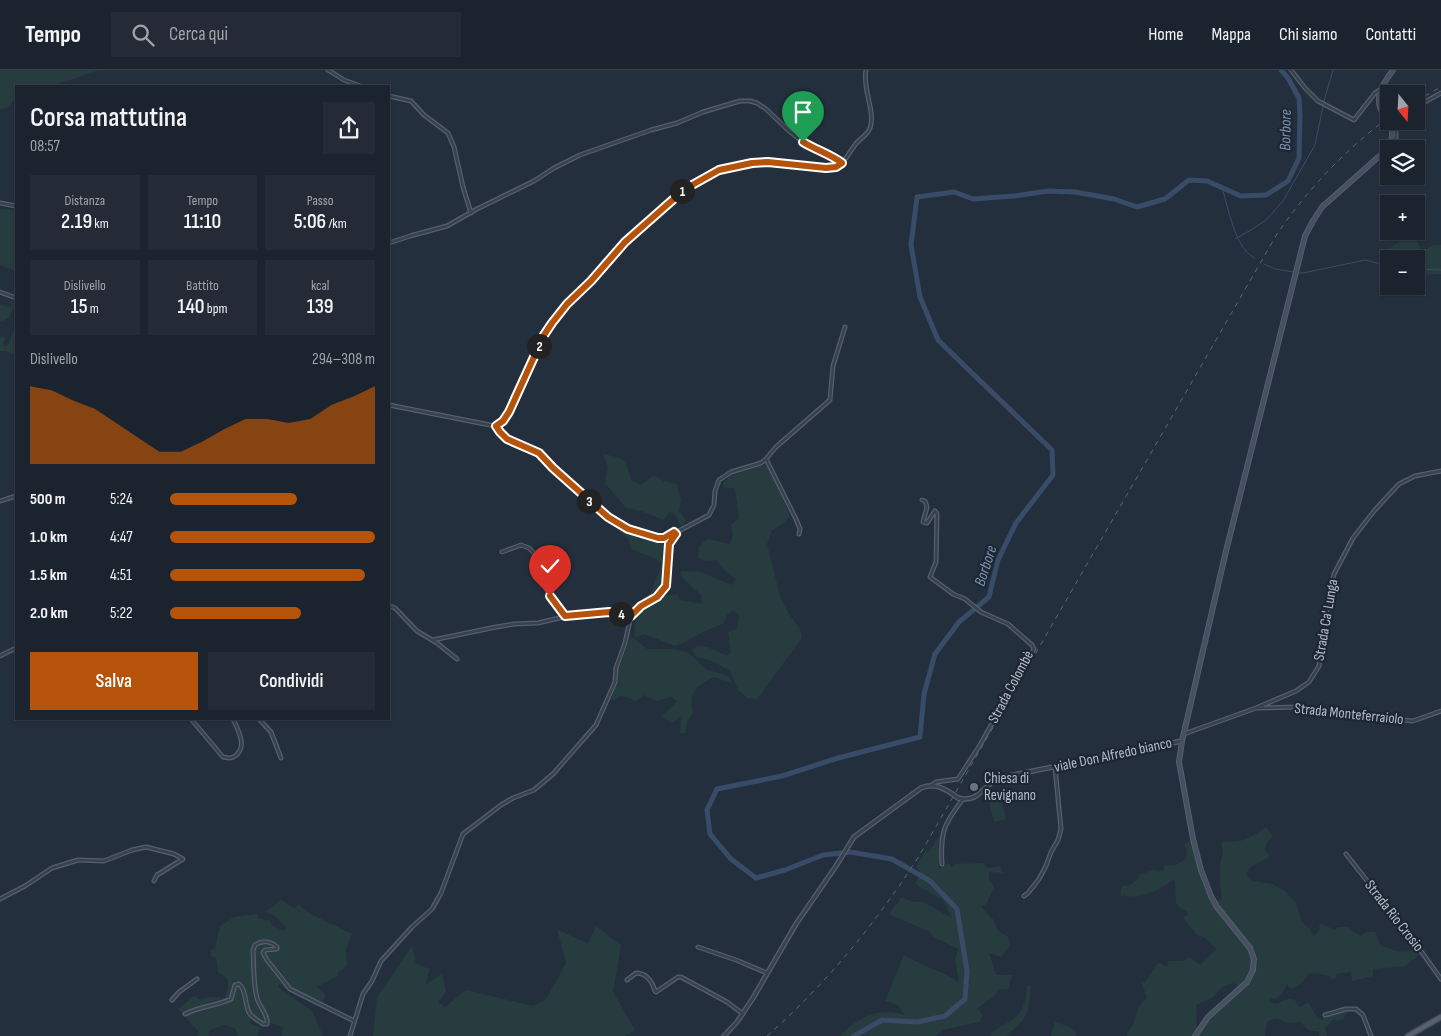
<!DOCTYPE html>
<html lang="it">
<head>
<meta charset="utf-8">
<style>
  :root { --surface:#1b232e; --page:#242b36; --text:#f1f3f6; --muted:#a0a4aa; --line:#39404a; --accent:#b45309 }
  body { margin:0; font-family:"Sofia Sans Condensed",sans-serif; background:var(--page); color:var(--text); height:100vh; display:flex; flex-direction:column; font-size:19px; white-space:nowrap }
  * { box-sizing:border-box; margin:0 }
  p { font-size:16px; color:var(--muted) }
  .icon { flex:none; width:28px; height:28px; fill:none; stroke:currentColor; stroke-width:2; stroke-linecap:round; stroke-linejoin:round }
  .map { position:relative; flex:1; overflow:hidden }
  .drawer { position:absolute; left:15px; top:15px; width:375px; height:635px; display:flex; flex-direction:column; background:var(--surface); border-radius:0px; box-shadow:0 1px 4px #0004,0 0 0 1px var(--line) }
  .drawer>* { flex:none }
  .needle { width:32px; rotate:162deg }
  .fabs { position:absolute; left:1380px; top:15px; display:grid; gap:10px }
  .fabs a { display:grid; place-items:center; width:45px; height:45px; border-radius:0px; background:var(--surface); box-shadow:0 1px 4px #0004,0 0 0 1px var(--line); font-size:25px }
  .pin { position:absolute; display:grid; place-items:center; width:42px; height:42px; color:#fff; margin:-51px -21px; border-radius:50% 50% 50% 0; rotate:-45deg; box-shadow:0 0 5px #0007 }
  .pin .icon { rotate:45deg }
  .km { position:absolute; width:25px; height:25px; margin:-12px; border-radius:50%; background:#222; color:#fff; font-size:14px; line-height:25px; text-align:center }
  .round { display:grid; place-items:center; flex:none; width:52px; height:52px; border-radius:0px; background:var(--page) }
  .headline { display:flex; align-items:center; justify-content:space-between; height:85px; padding:0 15px }
  h1 { font-size:28px; font-weight:600; line-height:38px }
  .figures { display:grid; grid-template-columns:repeat(3,1fr); gap:8px; height:85px; padding:5px 15px }
  .figures div { display:grid; align-content:center; border-radius:0px; background:var(--page); text-align:center }
  .figures b { font-size:21px; font-weight:600 }
  .figures small { font-size:14px; font-weight:400 }
  .figures p { font-size:14px }
  .chart { height:140px; padding:10px 15px }
  .chart p { display:flex; justify-content:space-between }
  .chart svg { width:100%; height:90px; margin-top:5px; fill:var(--accent); opacity:.7 }
  .primary-button { display:flex; gap:10px; margin-top:auto; padding:10px 15px }
  .primary-button a { flex:1; height:58px; border-radius:0px; background:var(--accent); color:#fff; font-size:20px; font-weight:600; line-height:58px; text-align:center }
  .primary-button a+a { background:var(--page); color:var(--text) }
  ul { padding:0 15px; list-style:none; font-size:16px }
  li { display:grid; grid-template-columns:80px 60px 1fr; align-items:center; height:38px }
  li i { height:12px; border-radius:6px; background:var(--accent) }
  header { display:flex; align-items:center; gap:30px; box-sizing:border-box; height:70px; padding:0 25px; background:var(--surface); border-bottom:1px solid var(--line) }
  header strong { font-size:24px }
  nav { display:flex; gap:28px; margin-inline-start:auto; font-size:18px }
  .search { width:350px; height:45px; background:var(--page); display:flex; align-items:center; gap:12px; box-sizing:border-box; padding:0 18px; border-radius:0px; color:var(--muted); font-size:19px }
  .map>svg:first-child { display:block }
</style>
</head>
<body>
<header>
<strong>Tempo</strong>
<div class="search"><svg class="icon" aria-label="search" viewBox="0 0 24 24"><circle cx="10" cy="10" r="6"/><path d="M15 15l6 6"/></svg>Cerca qui</div>
<nav><a>Home</a><a>Mappa</a><a>Chi siamo</a><a>Contatti</a></nav>
</header>
<div class="map">
<svg width="1441" height="966" viewBox="0 0 1441 966">
  <rect width="100%" height="100%" fill="#242f3e"/>
  <!-- green -->
  <path fill="#263c3f" d="M0,0H99L52,16H16V29L8,37L0,40Z
    M0,139L16,140V201L0,195Z
    M1407,161H1412L1422,182L1431,176L1441,175V204L1416,205V189H1389V205L1387,204L1390,178L1397,173L1409,169Z
    M12,231L14,234C12,238 12,243 10,246C8,249 5,248 3,252H0V235L9,237L11,236L10,232Z
    M16,254V285L5,281H0V268L2,265L5,269L3,273L4,275L6,276L9,273Z
    M603,384C626,389 625,388 631,410L640,415L654,405L663,411L677,414L681,430L679,441L686,451L681,456L674,443L669,442L664,450L641,441L626,438L605,413L608,397Z
    M765,395L771,402L790,446L782,454L772,460L767,474L780,526L788,543L800,559L802,568L757,629L747,628L738,620L730,601L712,591L696,586L692,580L697,576L707,577L728,586L731,581L728,562L737,559L739,546L734,540L727,545L724,553L703,562L683,573L675,576L644,564L635,568C633,556 636,546 644,537L637,534L651,522L662,494L656,489L631,479L628,468L619,462L621,457L642,465L663,471L666,474V497L664,516L657,524L661,526L677,524L680,530L702,534L701,525L680,505L681,501L701,502L732,515L736,509L725,501L716,490L706,491L698,488L699,477L707,469L730,474L733,465L731,455L739,448L735,418H724L723,413L730,406Z
    M631,566L647,579H673L687,582L707,600L729,606L731,613L714,607C696,616 688,623 693,644L688,650L685,663H680L681,649L680,647L671,653L662,646L677,632L671,627L656,631L644,625L635,632L630,628L621,626L613,631L611,629L618,610L619,598Z
    M1000,725L1006,749L994,752L988,728Z
    M1266,757L1273,767L1267,772L1264,780L1269,785L1268,788L1249,798L1247,805L1252,811L1272,814L1285,821L1296,833L1302,852L1309,858L1314,867L1319,860L1320,853L1335,860L1338,857H1348L1352,861L1361,866L1366,862H1375L1381,876C1396,880 1401,885 1417,879L1421,883L1406,896L1373,899V906L1352,911L1351,902L1336,904V908L1331,909L1330,906L1320,904L1309,903C1306,910 1297,917 1291,919L1287,914L1281,925L1275,929L1270,928L1269,931C1280,939 1283,924 1296,931L1297,935L1300,937L1307,933H1309L1317,948L1322,950C1329,942 1339,941 1350,939L1343,949L1337,951L1335,949L1329,954L1325,959L1327,966H1319L1320,962L1317,961H1310L1300,952L1286,953L1277,948L1268,951L1265,959V966H1197L1210,948L1242,919L1249,911L1256,899L1258,892L1254,880L1216,832L1222,828L1220,815V795L1223,781L1221,772C1246,771 1246,771 1266,757Z
    M941,764V783L939,795L940,798L948,793L952,797L955,794L983,793L987,798L1000,796L1003,803L989,802V809L994,817L987,833L981,837L993,849L998,861L1008,867L1010,875L1001,887L989,883L996,905H1012L1008,920L999,919L995,925L978,938L983,946L979,952L942,960L936,966H840C852,952 871,941 890,942C895,942 900,944 905,945L898,935L885,931L904,885L923,895L941,902L959,912L955,890L958,879L933,867L930,862L889,844L902,827L912,832H923L952,848L943,830L915,814L921,803L916,797L926,781L928,783Z
    M1191,771C1196,791 1201,812 1210,830C1216,841 1225,851 1233,861C1239,870 1251,879 1252,890C1253,900 1245,910 1238,916L1233,913L1223,917L1213,927L1196,935L1197,957L1192,966H1127L1128,962L1134,953L1138,938L1147,928L1142,913L1145,912L1158,893L1167,896L1168,891H1183L1190,887L1200,895L1217,879L1204,867L1197,865L1183,848L1188,844L1187,841L1180,838L1176,833L1175,809C1158,820 1141,831 1120,825L1122,816C1130,816 1136,813 1139,805L1155,799L1157,801L1164,800L1163,798L1165,796L1176,795L1186,789L1187,781L1184,774Z
    M280,829L295,839L298,834L311,844L352,864L346,879L347,896L337,904V906L317,917L326,925L323,932L315,935L284,918L280,913L278,917L312,941L323,966H282L283,957L251,947L250,953L261,958L257,966H238L235,958L224,955L210,960L208,966H197L199,962L178,939L194,926L199,929L212,927L225,928L228,916L227,908L218,902L216,887L211,886V880L215,878L220,856L234,847L256,844L258,845V848L270,851L272,855L283,861L287,858L273,845L265,842L276,834Z
    M596,856L621,875L613,922L635,960L625,966H373L377,927L412,876L416,894L430,899L425,915L442,904L446,921L438,932L445,937L466,920L533,936L546,929L566,893L557,859L588,874Z
    M1027,915L1031,916C1029,945 1028,947 1006,966H990C997,956 1009,954 1017,946C1025,938 1026,926 1027,915Z
    M1055,952L1067,956L1076,961V966H1051Z"/>
  <g fill="none" stroke-linecap="round" stroke-linejoin="round">
    <!-- stream -->
    <path stroke="#394c67" stroke-width="1" d="M1222,118C1229,139 1234,176 1254,188
      M1235,169L1251,160L1266,150L1283,131L1315,75L1324,31L1333,0
      M1264,194L1275,199L1294,202
      M1416,199L1441,200
      M1297,203H1303L1365,190L1389,196"/>
    <!-- river -->
    <path stroke="#394c67" stroke-width="5" d="M854,966L882,950L917,952L945,946L965,929L967,901L957,839L930,811L892,789L850,782L823,785L785,800L756,808L731,789L710,764L707,740L717,719L782,706L838,688L920,667L924,624L935,584L959,552L989,527L998,490L1016,453L1053,405L1052,380L973,304L938,270L920,227L911,175L917,127L954,122L973,129L1014,126L1048,121L1075,122L1114,129L1137,137L1165,129L1189,110L1207,111L1241,126L1266,125L1288,111L1299,88L1300,45L1299,28L1288,8L1281,0"/>
    <defs>
      <path id="minor" d="M328,0L344,10L360,16
        M1291,0L1305,18L1318,31L1354,50L1375,23L1380,20
        M389,26L411,31L424,45L448,63L454,77L463,117L471,143
        M1416,37L1441,23
        M1392,68H1396V51
        M0,133L16,136
        M389,173L410,166L447,156L477,139L534,111L554,98L580,85L651,60L677,53L703,42L740,31H750L757,33L766,39L788,60L803,72L814,78L826,82L842,92
        M0,222L16,228
        M389,335L495,356
        M496,356L503,351L509,342L543,265L552,253L567,234L591,211L625,172L685,119L719,100L752,93L767,91L826,98C845,96 845,88 855,75C859,69 868,65 870,58C876,42 862,19 866,0
        M766,389L796,449L800,459L799,464
        M922,430L925,431L927,437L923,452L927,453L935,441L937,444L936,492L930,507L953,524L965,529L981,542L1008,554L1032,575L1034,579L980,675L958,709L936,712L932,715
        M0,431L16,426
        M675,463L709,445L714,435L715,421L719,410L731,402L761,393L766,389L776,377L830,330L833,296L845,257
        M502,482L521,475L529,478L537,486L544,501L546,519L555,534L565,546
        M389,536L395,538L417,561L437,573L457,589
        M433,570L496,557L514,554L538,553L568,546L609,542L631,546
        M0,586L16,578
        M1257,638L1298,637L1381,648L1413,651L1441,641
        M191,649L223,687C228,688 231,689 235,686C248,677 238,660 233,649
        M259,649L271,662L281,688
        M1184,664L1256,638L1296,621L1309,612L1319,596L1327,539L1334,504L1353,468L1374,441L1399,414L1415,406L1441,401
        M1346,784L1408,863L1441,909
        M942,794C940,762 944,754 963,729
        M1024,826L1028,823L1039,809L1046,796L1051,782L1058,770L1061,759L1055,697
        M0,829L25,816L52,798L78,790L104,791L132,780L146,777L174,784L183,789L157,805L154,811
        M698,877L736,890L767,903
        M627,910L636,903C647,903 652,911 655,921L656,922L678,907H681L727,932L743,944
        M172,930L179,922L197,909
        M185,944C200,936 217,936 231,929L235,915L239,914C247,920 244,935 250,944C253,948 259,951 263,954H267C269,946 259,936 257,928C253,913 254,896 253,880L255,875C262,870 271,871 277,877V879L265,880L263,883L267,890L290,919L354,951
        M1325,945L1346,939H1356L1363,945L1371,966
        M350,966L363,924L372,911L381,891L412,857L432,839L441,823L463,764L501,735L513,728L534,720L553,704L596,655L615,612L616,598L625,573L631,546L641,536L657,527L666,516L669,474L676,466V463L674,462L664,468H656L628,459L608,447L553,398L539,383L535,380L507,369L496,356"/>
      <path id="tertiary" d="M958,728C978,733 983,717 998,708L1182,671
        M724,966L737,952L753,928L796,854L836,796L854,767L921,718C933,713 941,717 951,723"/>
      <path id="secondary" d="M1383,44C1373,27 1383,14 1393,0
        M1195,966L1208,947L1247,912L1253,900L1254,889L1250,878L1217,837L1211,826L1201,800L1193,769L1179,692L1182,671L1226,481L1305,166L1313,151L1322,137L1384,82C1391,74 1394,67 1391,56"/>
      <path id="primary" d="M1408,966L1441,947"/>
    </defs>
    <!-- minor casing -->
    <use href="#minor" stroke="#565f6c" stroke-width="5"/>
    <!-- tertiary casing -->
    <use href="#tertiary" stroke="#565f6c" stroke-width="5.5"/>
    <!-- secondary casing -->
    <use href="#secondary" stroke="#565f6c" stroke-width="6"/>
    <!-- primary casing -->
    <use href="#primary" stroke="#414a57" stroke-width="7"/>
    <!-- minor -->
    <use href="#minor" stroke="#38414e" stroke-width="2.5"/>
    <!-- tertiary -->
    <use href="#tertiary" stroke="#38414e" stroke-width="3"/>
    <!-- secondary -->
    <use href="#secondary" stroke="#465061" stroke-width="4"/>
    <!-- primary -->
    <use href="#primary" stroke="#56606e" stroke-width="4.5"/>
    <!-- rail -->
    <path stroke="#5a6575" stroke-width="1" stroke-dasharray="5 5" stroke-linecap="butt" d="M1416,31L1441,17
      M767,966C826,914 876,853 919,786L1277,164C1308,119 1345,80 1389,47"/>
    <defs>
      <path id="tertiary-bridge" d="M951,723L958,728"/>
      <path id="secondary-bridge" d="M1383,44L1391,56"/>
    </defs>
    <!-- tertiary-bridge casing -->
    <use href="#tertiary-bridge" stroke="#565f6c" stroke-width="5.5" stroke-linecap="butt"/>
    <!-- secondary-bridge casing -->
    <use href="#secondary-bridge" stroke="#565f6c" stroke-width="6" stroke-linecap="butt"/>
    <!-- tertiary-bridge -->
    <use href="#tertiary-bridge" stroke="#38414e" stroke-width="3"/>
    <!-- secondary-bridge -->
    <use href="#secondary-bridge" stroke="#465061" stroke-width="4"/>
  </g>
  <g fill="none" stroke-linecap="round" stroke-linejoin="round">
    <defs>
      <path id="route" d="M550,526L565,546L609,542L631,546L641,536L657,527L666,516L669,474L676,464L674,462L664,468H658L628,459L608,447L553,398L539,383L507,369L500,362L496,356L503,351L509,342L544,265L552,253L567,234L591,211L625,172L685,119L719,100L752,93L768,92L826,98L836,97L842,93C830,84 816,80 803,72"/>
    </defs>
    <!-- route casing -->
    <use href="#route" stroke="#fff" stroke-width="10"/>
    <!-- route -->
    <use href="#route" stroke="#b45309" stroke-width="6"/>
  </g>
  <!-- markers -->
  <circle fill="#6b7280" stroke="#1d2633" stroke-width="2" cx="974" cy="717" r="5"/>
  <g text-anchor="middle" dominant-baseline="central" stroke-width="4.5" stroke-linejoin="round" paint-order="stroke">
    <!-- street labels -->
    <g font-size="15" fill="#b4bcc9" stroke="#1d2633">
      <text transform="translate(1326 550) rotate(-80)">Strada Ca' Lunga</text>
      <text transform="translate(1011 617) rotate(-62)">Strada Colombè</text>
      <text transform="translate(1349 644) rotate(6)">Strada Monteferraiolo</text>
      <text transform="translate(1113 685) rotate(-12)">viale Don Alfredo bianco</text>
      <text transform="translate(1394 846) rotate(52)">Strada Rio Crosio</text>
    </g>
    <!-- poi labels -->
    <g font-size="15" fill="#b4bcc9" stroke="#1d2633" text-anchor="start">
      <text x="984" y="708">Chiesa di<tspan x="984" dy="17">Revignano</tspan></text>
    </g>
    <!-- water labels -->
    <g font-size="16" font-style="italic" fill="#7c92b1" stroke="#1d2633">
      <text transform="translate(1286 60) rotate(-89)">Borbore</text>
      <text transform="translate(986 496) rotate(-72)">Borbore</text>
    </g>
  </g>
</svg>
<div class="fabs">
<a><svg class="needle" viewBox="-14 -14 28 28"><path d="M0-13l5 13h-10z" fill="#e53935"/><path d="M0 13l5-13h-10z" fill="#a0a4aa"/></svg></a>
<a><svg class="icon" aria-label="layers" viewBox="0 0 24 24"><path d="M12 4l9 5-9 5-9-5zM3 14l9 5 9-5"/></svg></a>
<a>+</a>
<a>−</a>
</div>
<div class="pin" style="left:803px;top:72px;background:#1e9e55"><svg class="icon" aria-label="arrive" viewBox="0 0 24 24"><path d="M6 21V4h12l-3 4 3 4H6"/></svg></div>
<div class="pin" style="left:550px;top:526px;background:#d93025"><svg class="icon" aria-label="check" viewBox="0 0 24 24"><path d="M5 12l5 5 9-10"/></svg></div>
<b class="km" style="left:682px;top:121px">1</b>
<b class="km" style="left:539px;top:276px">2</b>
<b class="km" style="left:589px;top:431px">3</b>
<b class="km" style="left:621px;top:544px">4</b>
<section class="drawer">
<div class="headline"><div><h1>Corsa mattutina</h1><p>08:57</p></div><a class="round"><svg class="icon" aria-label="share" viewBox="0 0 24 24"><path d="M12 15V3M7 8l5-5 5 5M5 13v7h14v-7"/></svg></a></div>
<div class="figures">
<div><p>Distanza</p><b>2.19<small> km</small></b></div>
<div><p>Tempo</p><b>11:10</b></div>
<div><p>Passo</p><b>5:06<small> /km</small></b></div>
</div>
<div class="figures">
<div><p>Dislivello</p><b>15<small> m</small></b></div>
<div><p>Battito</p><b>140<small> bpm</small></b></div>
<div><p>kcal</p><b>139</b></div>
</div>
<div class="chart"><p><span>Dislivello</span>294–308 m</p>
<svg viewBox="0 0 160 44" preserveAspectRatio="none"><path d="M0 44V6L10 8L20 13L30 17L40 24L50 31L60 38L70 38L80 33L90 27L100 22L110 22L120 24L130 22L140 15L150 11L160 6V44z"/></svg>
</div>
<ul>
<li><b>500 m</b>5:24<i style="width:62%"></i></li>
<li><b>1.0 km</b>4:47<i style="width:100%"></i></li>
<li><b>1.5 km</b>4:51<i style="width:95%"></i></li>
<li><b>2.0 km</b>5:22<i style="width:64%"></i></li>
</ul>
<div class="primary-button"><a>Salva</a><a>Condividi</a></div>
</section>
</div>
</body>
</html>
